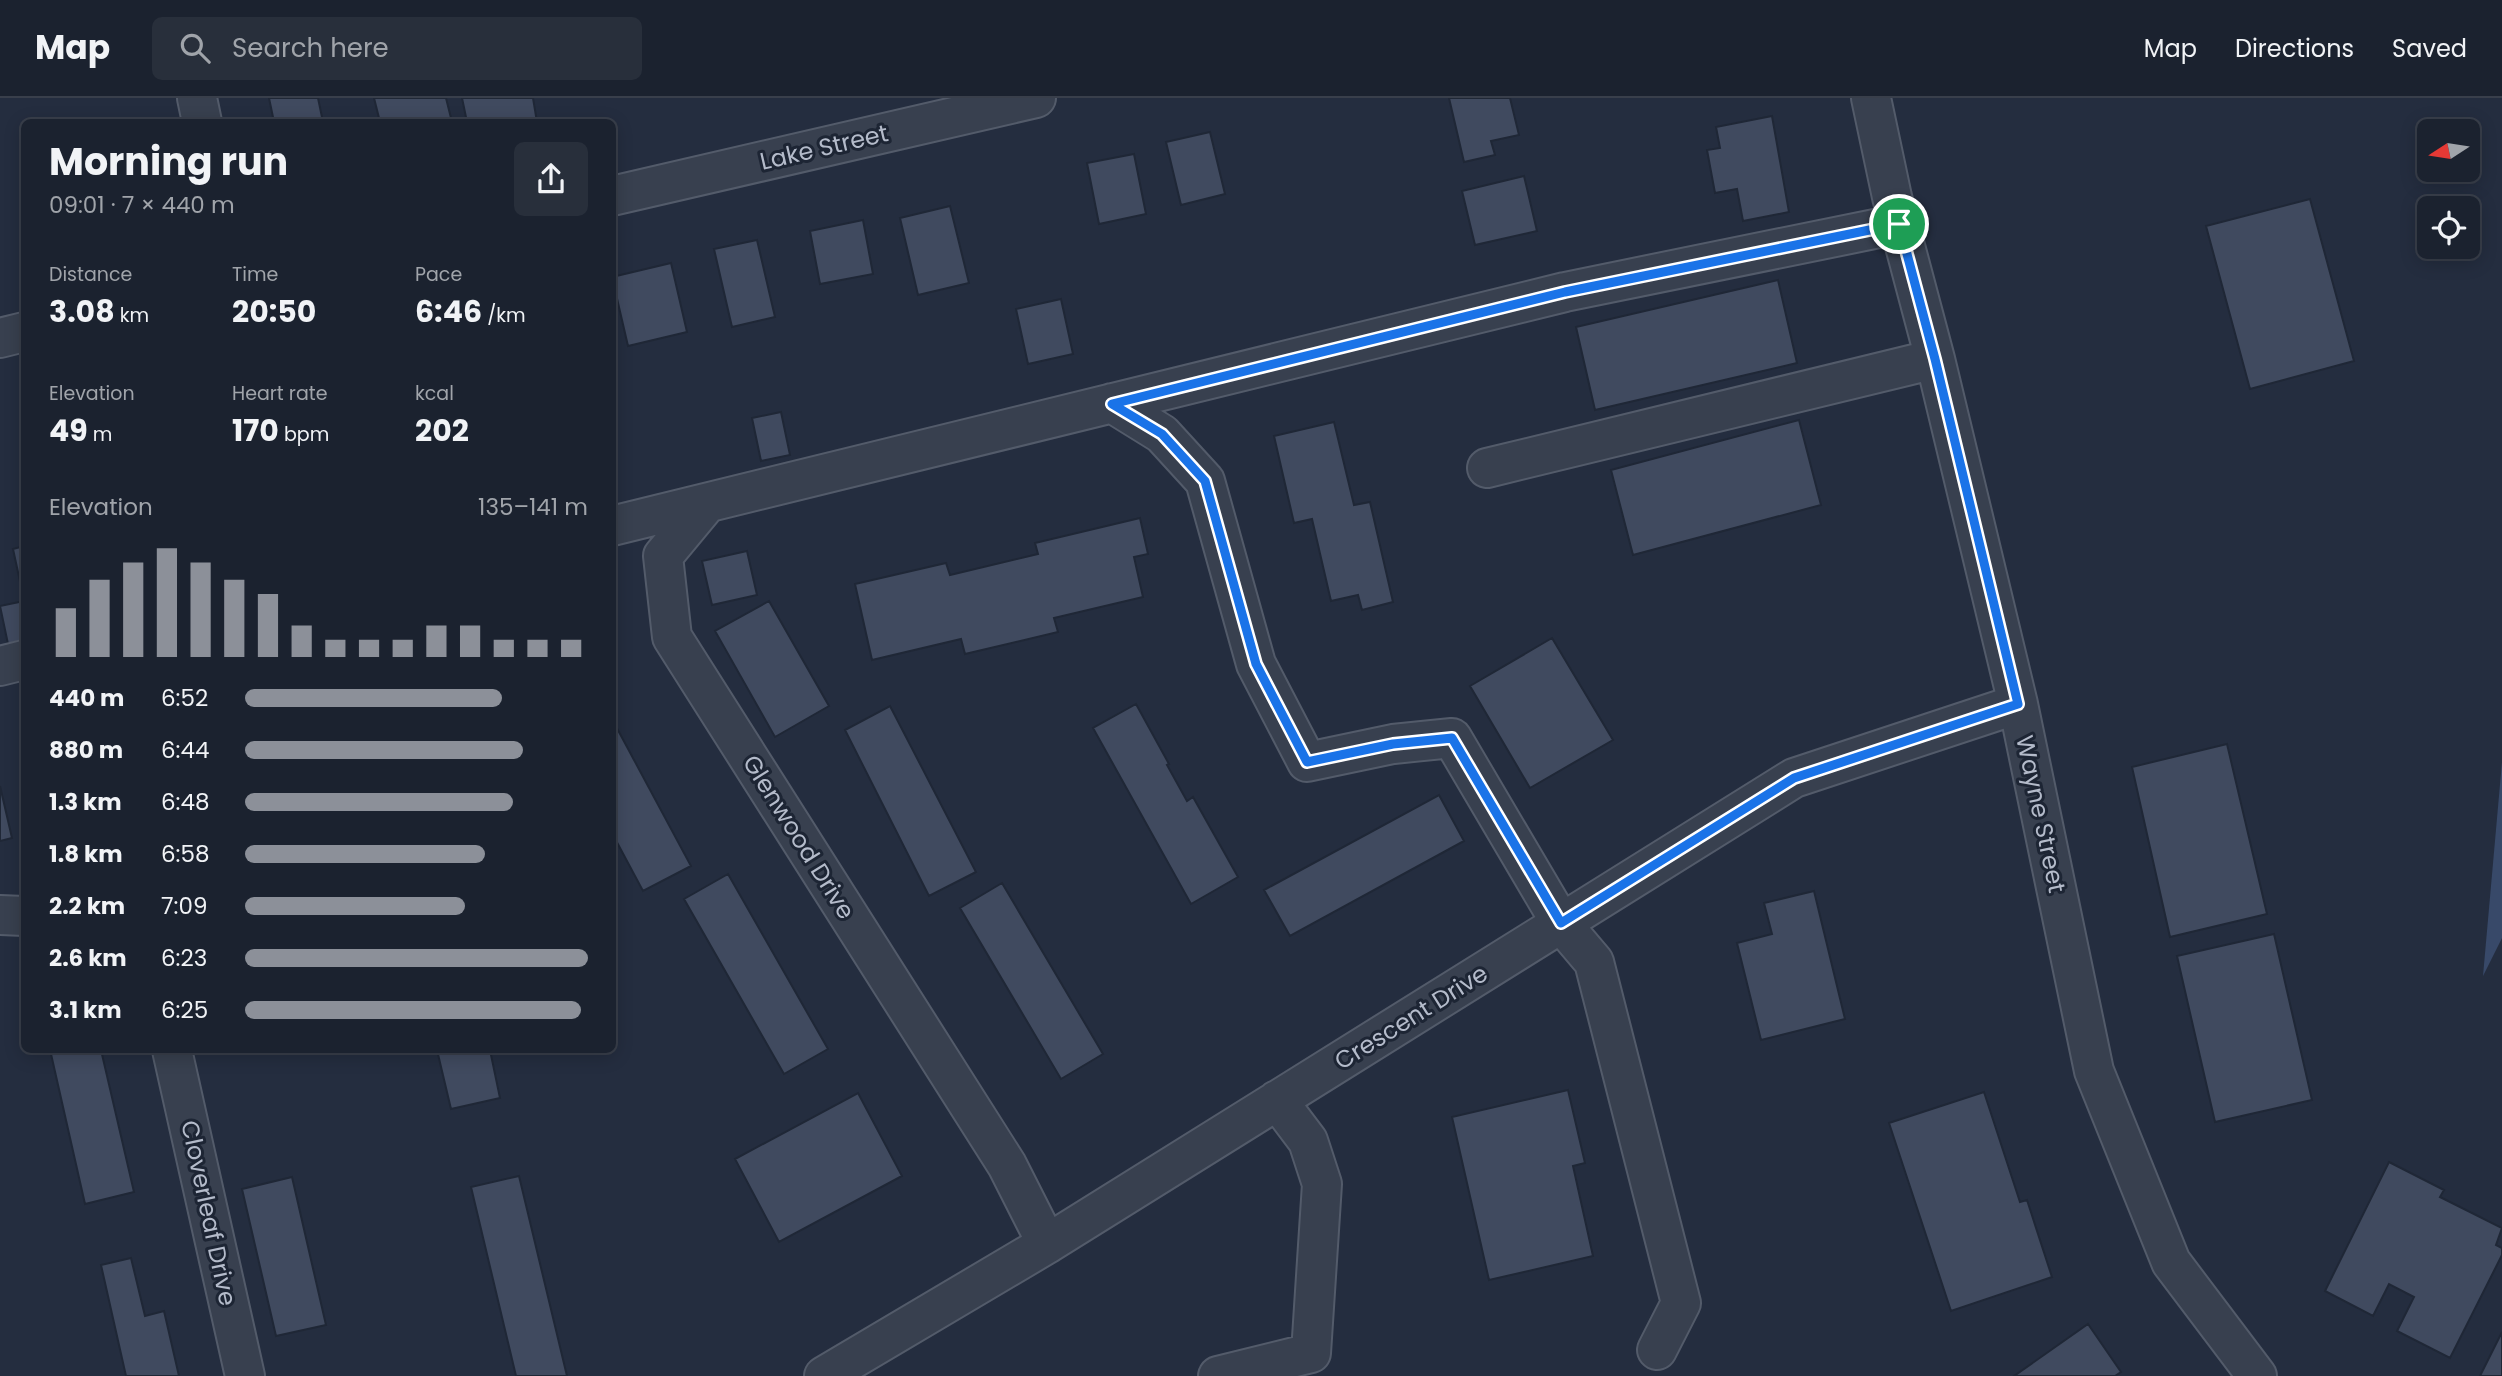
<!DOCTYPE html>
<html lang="en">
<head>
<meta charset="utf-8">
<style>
  :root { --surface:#1b222f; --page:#282f3b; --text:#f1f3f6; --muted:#a0a4aa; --line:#393f4b; --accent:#8c9099 }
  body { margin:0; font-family:Poppins,sans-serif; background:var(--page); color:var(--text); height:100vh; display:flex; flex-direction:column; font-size:26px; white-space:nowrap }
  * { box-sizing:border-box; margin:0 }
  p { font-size:23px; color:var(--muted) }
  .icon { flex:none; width:38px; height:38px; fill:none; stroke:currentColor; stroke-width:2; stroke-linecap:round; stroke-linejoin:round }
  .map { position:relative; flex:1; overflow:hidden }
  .details { position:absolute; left:21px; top:21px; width:595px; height:934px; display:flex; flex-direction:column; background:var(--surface); border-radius:10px; box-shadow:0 4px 18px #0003,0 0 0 2px var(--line) }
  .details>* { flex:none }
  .needle { width:46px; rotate:258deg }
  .controls { position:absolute; left:2417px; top:21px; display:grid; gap:14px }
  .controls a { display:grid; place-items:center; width:63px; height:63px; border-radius:10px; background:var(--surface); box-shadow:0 4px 18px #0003,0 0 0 2px var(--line); font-size:35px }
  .pin { position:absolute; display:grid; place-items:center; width:60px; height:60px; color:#fff; margin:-30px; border:4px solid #fff; border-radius:50%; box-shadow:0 2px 7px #0007 }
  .round { display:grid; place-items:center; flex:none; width:74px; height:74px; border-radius:10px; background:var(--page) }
  .overview { display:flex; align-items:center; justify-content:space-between; height:119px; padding:0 28px }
  h1 { font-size:38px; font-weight:700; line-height:52px }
  .figures { display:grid; grid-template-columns:repeat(3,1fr); gap:10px; height:119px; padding:7px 28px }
  .figures div { display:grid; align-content:center }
  .figures b { font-size:30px; font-weight:700 }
  .figures small { font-size:19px; font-weight:400 }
  .figures p { font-size:19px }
  .chart { height:196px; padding:14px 28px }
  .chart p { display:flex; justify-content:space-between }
  .chart svg { width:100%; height:126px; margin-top:7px; stroke:var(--accent); stroke-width:6 }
  ul { padding:0 28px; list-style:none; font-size:23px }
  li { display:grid; grid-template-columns:112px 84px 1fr; align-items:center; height:52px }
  li i { height:18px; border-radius:9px; background:var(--accent) }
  header { display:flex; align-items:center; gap:42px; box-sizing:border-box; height:98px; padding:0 35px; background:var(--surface); border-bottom:2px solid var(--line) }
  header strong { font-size:33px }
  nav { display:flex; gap:38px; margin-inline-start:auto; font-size:24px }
  .search { width:490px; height:63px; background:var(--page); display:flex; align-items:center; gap:18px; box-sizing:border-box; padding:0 24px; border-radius:10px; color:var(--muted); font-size:26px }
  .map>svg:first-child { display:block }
</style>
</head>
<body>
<header>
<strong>Map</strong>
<div class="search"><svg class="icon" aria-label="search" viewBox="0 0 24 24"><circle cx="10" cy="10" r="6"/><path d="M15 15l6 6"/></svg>Search here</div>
<nav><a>Map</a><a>Directions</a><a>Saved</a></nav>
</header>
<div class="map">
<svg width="2502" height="1278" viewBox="0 0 2502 1278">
  <rect width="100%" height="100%" fill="#242d3f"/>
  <!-- water -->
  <path fill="#384969" d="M2502,664V840L2483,878Z"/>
  <!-- building -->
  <path fill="#404a5f" stroke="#1f2736" stroke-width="2" d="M269,0H318L323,24H274Z
    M374,0H446L452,24H380Z
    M462,0H533L537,24H467Z
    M1449,0H1510L1519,37L1491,43L1495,57L1464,64Z
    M1772,18L1789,114L1743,123L1737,91L1715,95L1707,52L1720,50L1716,29Z
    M1210,34L1225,96L1181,107L1166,44Z
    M1134,56L1146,116L1099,126L1087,65Z
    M1524,78L1537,133L1475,147L1462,93Z
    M2310,101L2354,263L2250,291L2206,128Z
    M950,108L969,185L918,197L900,120Z
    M863,122L873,176L820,186L810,133Z
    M757,142L775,219L732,229L714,151Z
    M671,165L687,234L628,248L612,179Z
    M1778,182L1797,265L1595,312L1576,229Z
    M1061,201L1073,256L1028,266L1016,211Z
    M781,314L790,357L761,363L752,320Z
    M1799,322L1821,407L1633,457L1611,372Z
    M1334,324L1354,407L1370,404L1393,504L1362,512L1358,497L1331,503L1312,421L1294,425L1274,338Z
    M1140,420L1148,456L1134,459L1143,499L1054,520L1058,534L965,556L961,541L872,562L855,486L946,465L950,477L1038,456L1035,445Z
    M24,448V502L13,451Z
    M747,453L757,497L712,507L702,463Z
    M24,503V542L8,546L0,508Z
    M769,503L829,608L775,639L715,533Z
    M1552,540L1613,642L1530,690L1470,588Z
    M1136,606L1169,666L1167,667L1187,703L1193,699L1238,779L1191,806L1093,630Z
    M890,608L976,774L929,798L845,632Z
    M612,621L691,768L643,793L612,735Z
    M2227,646L2267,816L2170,839L2132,669Z
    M0,688L12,740L0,743Z
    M1439,697L1464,743L1290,838L1264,792Z
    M728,776L828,951L784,976L684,801Z
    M1002,785L1103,956L1061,981L960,810Z
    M1814,793L1845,921L1761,942L1737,845L1772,836L1764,805Z
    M2274,836L2312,1002L2215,1024L2177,858Z
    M67,952H101L134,1094L85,1106L51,956Z
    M437,952H490L500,1000L451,1011Z
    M1568,992L1585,1065L1573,1068L1593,1158L1489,1182L1452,1019Z
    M1984,994L2020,1104L2027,1102L2052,1179L1951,1213L1889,1025Z
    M858,995L902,1078L779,1144L735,1061Z
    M2389,1064L2444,1092L2440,1099L2502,1130L2496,1147L2502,1150V1157L2450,1260L2397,1233L2414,1199L2389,1186L2373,1218L2325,1193Z
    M519,1078L567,1278H516L471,1089Z
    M292,1079L326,1227L276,1238L242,1091Z
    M131,1160L145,1218L164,1213L179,1278H126L101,1167Z
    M2088,1226L2121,1274L2115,1278H2014Z
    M2502,1234V1278H2480Z"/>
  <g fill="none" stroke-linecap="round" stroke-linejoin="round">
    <defs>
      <path id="minor" d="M197,0L202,24
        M1871,0L1892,99L1935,261L2018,606L2094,973L2171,1164L2257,1278
        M612,98L1036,0
        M0,240L24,234
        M1112,305L1162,336L1205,383L1256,566L1307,664L1393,646L1452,640L1561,825L1594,864L1681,1205L1657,1252
        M1487,370L1935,261
        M707,405L663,458L672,539L1007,1067L1047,1146
        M612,428L1565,194L1899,126
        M0,568L24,562
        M0,817L24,818
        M172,952L245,1278
        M824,1278L1047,1146L1794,680L2018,606
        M1218,1278L1311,1255L1322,1086L1308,1043L1277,1002"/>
    </defs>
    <!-- minor casing -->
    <use href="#minor" stroke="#535b6a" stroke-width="42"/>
    <!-- minor -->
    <use href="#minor" stroke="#38404f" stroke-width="38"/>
  </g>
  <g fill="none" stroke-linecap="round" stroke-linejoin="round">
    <defs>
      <path id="route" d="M1899,126L1935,261L2018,606L1794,680L1561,825L1452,640L1393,646L1307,664L1256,566L1205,383L1162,336L1112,306L1565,194Z"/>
    </defs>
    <!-- route casing -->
    <use href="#route" stroke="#fff" stroke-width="14"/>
    <!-- route -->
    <use href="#route" stroke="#1a73e8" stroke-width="9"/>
  </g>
  <g text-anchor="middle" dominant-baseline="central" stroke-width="6" stroke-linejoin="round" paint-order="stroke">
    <!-- street labels -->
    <g font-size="24" fill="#b4bbca" stroke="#1d2534">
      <text transform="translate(824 49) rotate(-13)">Lake Street</text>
      <text transform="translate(2041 716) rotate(78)">Wayne Street</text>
      <text transform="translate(799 739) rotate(58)">Glenwood Drive</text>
      <text transform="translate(1411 919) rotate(-32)">Crescent Drive</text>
      <text transform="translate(209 1115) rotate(78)">Cloverleaf Drive</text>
    </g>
  </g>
</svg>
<div class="controls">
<a><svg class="needle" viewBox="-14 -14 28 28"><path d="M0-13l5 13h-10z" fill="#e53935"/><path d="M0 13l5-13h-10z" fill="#a0a4aa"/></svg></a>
<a><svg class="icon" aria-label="locate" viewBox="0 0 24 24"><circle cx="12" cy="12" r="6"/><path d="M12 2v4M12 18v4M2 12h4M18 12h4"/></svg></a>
</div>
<div class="pin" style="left:1899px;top:126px;background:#1e9e55"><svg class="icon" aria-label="arrive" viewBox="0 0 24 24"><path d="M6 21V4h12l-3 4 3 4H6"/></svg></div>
<section class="details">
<div class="overview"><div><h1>Morning run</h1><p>09:01 · 7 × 440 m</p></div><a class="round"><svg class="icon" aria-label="share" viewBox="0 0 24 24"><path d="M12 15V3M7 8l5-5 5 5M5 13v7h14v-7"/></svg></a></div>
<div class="figures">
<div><p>Distance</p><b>3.08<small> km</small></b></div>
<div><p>Time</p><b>20:50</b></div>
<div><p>Pace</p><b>6:46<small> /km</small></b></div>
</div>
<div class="figures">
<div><p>Elevation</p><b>49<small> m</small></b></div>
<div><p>Heart rate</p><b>170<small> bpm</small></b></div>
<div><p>kcal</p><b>202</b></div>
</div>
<div class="chart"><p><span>Elevation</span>135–141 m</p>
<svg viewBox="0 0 160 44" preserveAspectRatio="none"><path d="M5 44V27M15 44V17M25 44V11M35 44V6M45 44V11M55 44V17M65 44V22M75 44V33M85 44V38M95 44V38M105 44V38M115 44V33M125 44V33M135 44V38M145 44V38M155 44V38"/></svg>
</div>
<ul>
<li><b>440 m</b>6:52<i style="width:75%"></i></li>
<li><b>880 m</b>6:44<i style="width:81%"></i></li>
<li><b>1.3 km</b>6:48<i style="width:78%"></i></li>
<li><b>1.8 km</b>6:58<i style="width:70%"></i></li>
<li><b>2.2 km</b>7:09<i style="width:64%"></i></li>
<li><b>2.6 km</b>6:23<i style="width:100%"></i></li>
<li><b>3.1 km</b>6:25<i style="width:98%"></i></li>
</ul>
</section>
</div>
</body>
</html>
